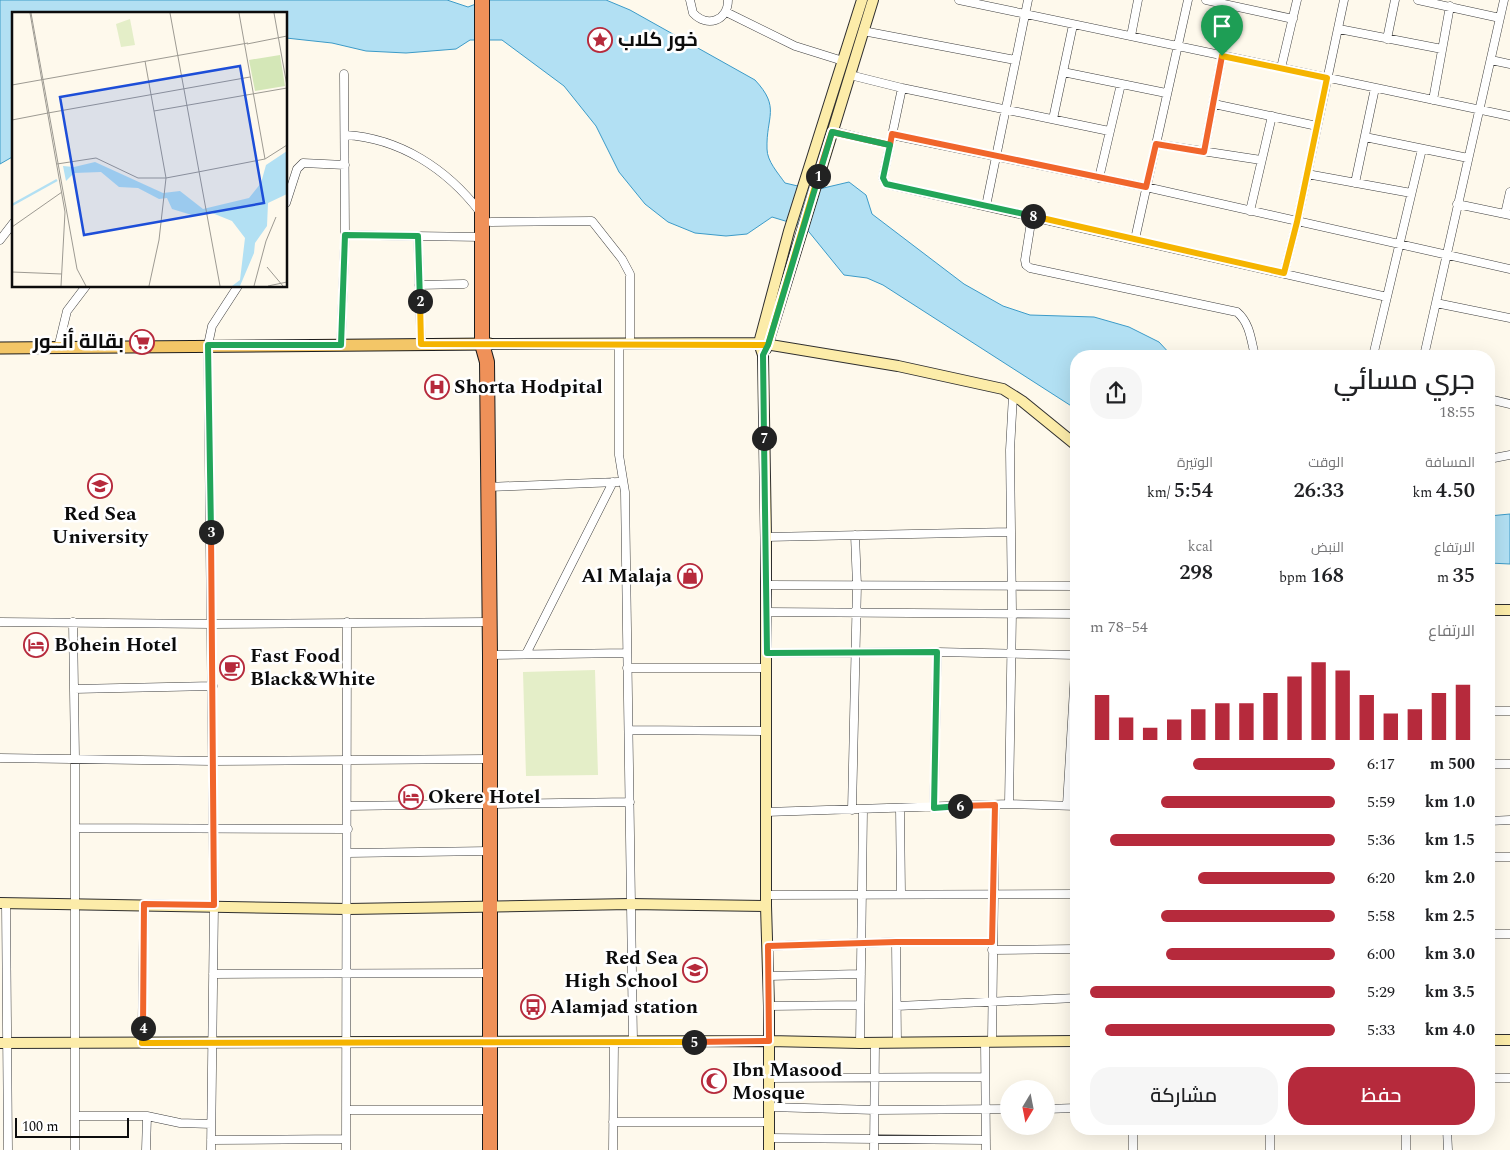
<!DOCTYPE html>
<html lang="ar">
<head>
<meta charset="utf-8">
<style>
  :root { --surface:#fff; --page:#f6f6f6; --text:#202124; --muted:#757577; --accent:#b62a3c }
  body { margin:0; font-family:Spectral,Cairo,serif; background:var(--page); color:var(--text); direction:rtl; height:100vh; display:flex; flex-direction:column; font-size:19px; white-space:nowrap }
  * { box-sizing:border-box; margin:0 }
  p { font-size:16px; color:var(--muted) }
  .icon { flex:none; width:28px; height:28px; fill:none; stroke:currentColor; stroke-width:2; stroke-linecap:round; stroke-linejoin:round }
  .map { position:relative; flex:1; overflow:hidden; direction:ltr }
  .side { position:absolute; left:1070px; top:350px; width:425px; height:785px; display:flex; flex-direction:column; background:var(--surface); border-radius:20px; box-shadow:0 5px 20px #0002; direction:rtl }
  .side>* { flex:none }
  .needle { width:32px; rotate:190deg }
  .buttons { position:absolute; left:1000px; top:1080px; display:grid; gap:10px }
  .buttons a { display:grid; place-items:center; width:55px; height:55px; border-radius:50%; background:var(--surface); box-shadow:0 5px 20px #0002; font-size:25px }
  .scale { position:absolute; left:15px; bottom:12px; width:114px; box-sizing:border-box; padding-left:5px; border:2px solid #0c0c0c; border-top:0; font-size:14px; line-height:18px; white-space:nowrap; color:#0c0c0c; -webkit-text-stroke:4px #fff; paint-order:stroke }
  .pin { position:absolute; display:grid; place-items:center; width:42px; height:42px; color:#fff; margin:-51px -21px; border-radius:50% 50% 50% 0; rotate:-45deg; box-shadow:0 0 5px #0007 }
  .pin .icon { rotate:45deg }
  .km { position:absolute; width:25px; height:25px; margin:-12px; border-radius:50%; background:#222; color:#fff; font-size:14px; line-height:25px; text-align:center }
  .round { display:grid; place-items:center; flex:none; width:52px; height:52px; border-radius:20px; background:var(--page) }
  .headline { display:flex; align-items:center; justify-content:space-between; height:85px; padding:0 20px }
  h1 { font-size:28px; font-weight:600; line-height:38px }
  .figures { display:grid; grid-template-columns:repeat(3,1fr); gap:8px; height:85px; padding:5px 20px }
  .figures div { display:grid; align-content:center }
  .figures b { font-size:21px; font-weight:600 }
  .figures small { font-size:14px; font-weight:400 }
  .figures p { font-size:14px }
  .chart { height:140px; padding:10px 20px }
  .chart p { display:flex; justify-content:space-between }
  .chart svg { width:100%; height:90px; margin-top:5px; stroke:var(--accent); stroke-width:6 }
  .action { display:flex; gap:10px; margin-top:auto; padding:10px 20px }
  .action a { flex:1; height:58px; border-radius:20px; background:var(--accent); color:#fff; font-size:20px; font-weight:600; line-height:58px; text-align:center }
  .action a+a { background:var(--page); color:var(--text) }
  ul { padding:0 20px; list-style:none; font-size:16px }
  li { display:grid; grid-template-columns:80px 60px 1fr; align-items:center; height:38px }
  li i { height:12px; border-radius:6px; background:var(--accent) }
  .map>svg:first-child { display:block }
</style>
</head>
<body>
<div class="map">
<svg width="1510" height="1150" viewBox="0 0 1510 1150">
  <rect width="100%" height="100%" fill="#fef9ec"/>
  <!-- pitch -->
  <path fill="#e4eec8" d="M595,670L598,775L526,776L523,672Z"/>
  <!-- water -->
  <path fill="#b2e0f3" stroke="#3c9bc8" d="M0,0H447L468,7L486,0H606L630,10L755,80C781,108 766,116 767,149C767,161 778,173 785,183L815,190L849,182L866,195L872,214L964,284L1003,306L1030,315L1094,317L1129,327L1159,342L1172,356H1076V409L883,285L867,278L844,275L805,227L772,217L747,234L726,236L695,233L668,222L645,204L619,172L596,126L564,86L502,40H470L456,49L406,53L366,51L332,43L286,38V14H14V156L0,164Z
    M1510,514V564L1489,563V516Z"/>
  <g fill="none" stroke-linecap="round" stroke-linejoin="round">
    <defs>
      <path id="street" d="M690,0L693,13C707,28 728,21 728,0
        M959,0L1510,116
        M1206,0L1293,19
        M1418,0L1500,18
        M726,12L795,46L843,61
        M1339,29L1442,49
        M863,31L1015,60
        M1131,36L1138,0
        M1387,39L1395,0
        M1491,60L1510,64
        M1281,68L1297,0
        M1063,72L1166,93
        M850,75L902,88L883,178L886,184L1387,297
        M902,88L1109,131
        M1433,100L1450,6
        M1214,104L1317,126
        M1053,119L1073,25
        M833,131L890,145
        M345,135C400,138 447,169 480,212
        M892,135L1146,187L1510,269
        M1365,137L1468,158
        M1156,144L1261,160
        M1204,152L1222,56
        M1307,174L1411,193
        M1099,178L1121,84
        M1355,183L1375,88
        M286,203L297,169L303,163L345,165
        M1457,204L1510,215
        M986,206L1028,0
        M1250,211L1272,116
        M1505,214L1510,192
        M1032,216L1025,260L1026,265L1030,268L1237,312C1250,323 1251,340 1255,356
        M491,222L592,221L622,259L630,274V343
        M345,235L482,237
        M418,236L421,344
        M1135,239L1188,0
        M0,240L14,222
        M1284,273L1297,222L1344,0
        M419,285L464,284
        M1436,303L1510,318
        M619,344V455L625,492L633,1042
        M341,345L345,235L344,74
        M58,348L67,311L86,286
        M1373,356L1422,149
        M1424,356L1504,0
        M1489,399L1510,404
        M1489,459L1510,455
        M487,487L618,482
        M766,537L1010,532
        M766,585L1076,586
        M766,612L1076,614
        M0,622L212,624L488,622
        M73,622L75,758V1150
        M767,653L937,652L1076,655
        M526,654L613,482
        M490,655L627,653
        M627,668H767
        M74,689L213,686
        M1489,711H1510
        M629,730L766,731
        M0,758L212,761L489,759
        M1489,764H1510
        M1009,804L1012,612L1010,450L1013,395
        M1067,805L1076,655
        M348,806L630,802
        M900,808L901,894
        M934,808L937,652
        M852,810L857,585L855,535
        M766,812L1009,804L1076,806
        M1489,821L1510,820
        M75,828L348,829
        M348,853L490,851
        M1489,857H1510
        M766,895L1076,894
        M6,903L8,1150
        M1489,934H1510
        M896,942L897,1043
        M768,946L896,942H992
        M992,950L1076,949
        M213,974L490,973
        M768,976L861,974
        M769,1006L860,1005
        M897,1006L1076,998
        M985,1041L986,1150
        M992,1041L995,805
        M142,1043L144,904
        M860,1043L863,810
        M769,1078L985,1077
        M1489,1078H1510
        M769,1107L875,1110L1009,1109
        M1046,1109L1076,1108
        M347,1110H489
        M75,1116H147L180,1123L211,1124
        M613,1122H769
        M1133,1129V1150
        M1406,1129V1150
        M1447,1129L1448,1150
        M1270,1130H1406
        M769,1138L986,1140
        M211,1140L346,1139
        M146,1150L147,1116
        M211,1150L214,905L208,345L212,326L238,286
        M346,1150L347,622
        M613,1150L614,1043
        M874,1150L875,1043
        M1270,1150V1129"/>
      <path id="secondary" d="M490,344L759,343L898,366L1003,389L1022,401L1076,445
        M766,349L873,0
        M1489,610H1510
        M0,903L348,909L630,904L766,906
        M1489,1040H1510
        M0,1043L769,1041L860,1043L1076,1041
        M769,1150V1006L766,906V537L763,355L759,343L789,231L862,0"/>
      <path id="primary" d="M0,348L490,344"/>
      <path id="highway" d="M482,0V344L487,362L490,655V1150"/>
    </defs>
    <!-- street casing -->
    <use href="#street" stroke="#3f3f3f" stroke-width="9"/>
    <!-- secondary casing -->
    <use href="#secondary" stroke="#2e2e2e" stroke-width="12"/>
    <!-- primary casing -->
    <use href="#primary" stroke="#1d1d1d" stroke-width="13"/>
    <!-- highway casing -->
    <use href="#highway" stroke="#1d1d1d" stroke-width="16"/>
    <!-- street -->
    <use href="#street" stroke="#fff" stroke-width="8"/>
    <!-- secondary -->
    <use href="#secondary" stroke="#fceca9" stroke-width="10"/>
    <!-- primary -->
    <use href="#primary" stroke="#f3c667" stroke-width="11"/>
    <!-- highway -->
    <use href="#highway" stroke="#ef9159" stroke-width="14"/>
  </g>
  <g fill="none" stroke-linecap="round" stroke-linejoin="round">
    <defs>
      <path id="split-1" d="M818,176L832,132L890,145L892,134L1146,187L1156,144L1204,152L1222,56"/>
      <path id="split-2" d="M420,301L421,344L768,345L818,176"/>
      <path id="split-3" d="M211,532L208,345H341L345,235L418,236L420,301"/>
      <path id="split-4" d="M143,1028L144,904L214,905L211,532"/>
      <path id="split-5" d="M143,1028L142,1043L694,1042"/>
      <path id="split-6" d="M694,1042L769,1041L768,946L896,942H992L995,805L960,806"/>
      <path id="split-7" d="M764,438L767,653L937,652L934,808L960,806"/>
      <path id="split-8" d="M764,438L763,355L768,345L832,132L890,145L883,178L886,184L1033,216"/>
      <path id="split-9" d="M1033,216L1284,273L1297,222L1327,78L1222,56"/>
    </defs>
    <!-- split-1 casing -->
    <use href="#split-1" stroke="#fff" stroke-width="10"/>
    <!-- split-2 casing -->
    <use href="#split-2" stroke="#fff" stroke-width="10"/>
    <!-- split-3 casing -->
    <use href="#split-3" stroke="#fff" stroke-width="10"/>
    <!-- split-4 casing -->
    <use href="#split-4" stroke="#fff" stroke-width="10"/>
    <!-- split-5 casing -->
    <use href="#split-5" stroke="#fff" stroke-width="10"/>
    <!-- split-6 casing -->
    <use href="#split-6" stroke="#fff" stroke-width="10"/>
    <!-- split-7 casing -->
    <use href="#split-7" stroke="#fff" stroke-width="10"/>
    <!-- split-8 casing -->
    <use href="#split-8" stroke="#fff" stroke-width="10"/>
    <!-- split-9 casing -->
    <use href="#split-9" stroke="#fff" stroke-width="10"/>
    <!-- split-1 -->
    <use href="#split-1" stroke="#f0652b" stroke-width="6"/>
    <!-- split-2 -->
    <use href="#split-2" stroke="#f5b400" stroke-width="6"/>
    <!-- split-3 -->
    <use href="#split-3" stroke="#22a559" stroke-width="6"/>
    <!-- split-4 -->
    <use href="#split-4" stroke="#f0652b" stroke-width="6"/>
    <!-- split-5 -->
    <use href="#split-5" stroke="#f5b400" stroke-width="6"/>
    <!-- split-6 -->
    <use href="#split-6" stroke="#f0652b" stroke-width="6"/>
    <!-- split-7 -->
    <use href="#split-7" stroke="#22a559" stroke-width="6"/>
    <!-- split-8 -->
    <use href="#split-8" stroke="#22a559" stroke-width="6"/>
    <!-- split-9 -->
    <use href="#split-9" stroke="#f5b400" stroke-width="6"/>
  </g>
  <!-- icons -->
  <defs>
    <symbol id="sight-ring" viewBox="-11 -11 22 22"><circle r="9.5" fill="#fff" stroke="#b62a3c" stroke-width="1.5"/><path d="M0-6L1.8-2.2L6-1.7L2.9 1.2L3.7 5.4L0 3.3L-3.7 5.4L-2.9 1.2L-6-1.7L-1.8-2.2Z" fill="#b62a3c"/></symbol>
    <symbol id="supermarket-ring" viewBox="-11 -11 22 22"><circle r="9.5" fill="#fff" stroke="#b62a3c" stroke-width="1.5"/><path d="M-6-5.5h2.5l.6 2H6L4.5 2H-2.5L-4.4-4H-6ZM-1.5 3.2a1.3 1.3 0 1 0 .1 0ZM3 3.2a1.3 1.3 0 1 0 .1 0Z" fill="#b62a3c"/></symbol>
    <symbol id="hospital-ring" viewBox="-11 -11 22 22"><circle r="9.5" fill="#fff" stroke="#b62a3c" stroke-width="1.5"/><path d="M-5-5h3v3.5h4V-5h3V5h-3V1.5h-4V5h-3Z" fill="#b62a3c"/></symbol>
    <symbol id="university-ring" viewBox="-11 -11 22 22"><circle r="9.5" fill="#fff" stroke="#b62a3c" stroke-width="1.5"/><path d="M0-5L7-2L0 1L-7-2ZM-4 1L0 2.5L4 1V4Q0 6-4 4Z" fill="#b62a3c"/></symbol>
    <symbol id="shop-ring" viewBox="-11 -11 22 22"><circle r="9.5" fill="#fff" stroke="#b62a3c" stroke-width="1.5"/><path d="M-5-2.5h2.3a2.7 3.5 0 0 1 5.4 0H5L5.5 6h-11ZM-1.5-2.5h3a1.5 2.3 0 0 0-3 0Z" fill="#b62a3c"/></symbol>
    <symbol id="hotel-ring" viewBox="-11 -11 22 22"><circle r="9.5" fill="#fff" stroke="#b62a3c" stroke-width="1.5"/><path d="M-6-4.5h1.5V1H6V5H4.5V3h-9V5H-6ZM-4 0a1.8 1.8 0 1 1 3.6 0ZM.5 0V-2.5h3Q6-2.5 6 0Z" fill="#b62a3c"/></symbol>
    <symbol id="cafe-ring" viewBox="-11 -11 22 22"><circle r="9.5" fill="#fff" stroke="#b62a3c" stroke-width="1.5"/><path d="M-5.5-4.5H6V0H3Q3 3.5 0 3.5H-2.5Q-5.5 3.5-5.5 0ZM3-3.2v2h1.7v-2ZM-6 4.5H4V6H-6Z" fill="#b62a3c"/></symbol>
    <symbol id="school-ring" viewBox="-11 -11 22 22"><circle r="9.5" fill="#fff" stroke="#b62a3c" stroke-width="1.5"/><path d="M0-5L7-2L0 1L-7-2ZM-4 1L0 2.5L4 1V4Q0 6-4 4Z" fill="#b62a3c"/></symbol>
    <symbol id="bus-ring" viewBox="-11 -11 22 22"><circle r="9.5" fill="#fff" stroke="#b62a3c" stroke-width="1.5"/><path d="M-5-6H5V4H4V6H2V4H-2V6H-4V4H-5ZM-3.5-4V0h7V-4ZM-3.5 1.2v1.5H-2V1.2ZM2 1.2v1.5H3.5V1.2Z" fill="#b62a3c"/></symbol>
    <symbol id="mosque-ring" viewBox="-11 -11 22 22"><circle r="9.5" fill="#fff" stroke="#b62a3c" stroke-width="1.5"/><path d="M3.5-4.9A6 6 0 1 0 3.5 4.9A5 5 0 1 1 3.5-4.9Z" fill="#b62a3c"/></symbol>
  </defs>
  <g fill-rule="evenodd">
    <use href="#sight-ring" x="586" y="26" width="28" height="28"/>
    <use href="#supermarket-ring" x="128" y="328" width="28" height="28"/>
    <use href="#hospital-ring" x="423" y="373" width="28" height="28"/>
    <use href="#university-ring" x="86" y="472" width="28" height="28"/>
    <use href="#shop-ring" x="676" y="562" width="28" height="28"/>
    <use href="#hotel-ring" x="22" y="631" width="28" height="28"/>
    <use href="#cafe-ring" x="218" y="654" width="28" height="28"/>
    <use href="#hotel-ring" x="397" y="783" width="28" height="28"/>
    <use href="#school-ring" x="681" y="956" width="28" height="28"/>
    <use href="#bus-ring" x="519" y="993" width="28" height="28"/>
    <use href="#mosque-ring" x="700" y="1067" width="28" height="28"/>
  </g>
  <g text-anchor="middle" dominant-baseline="central" stroke-width="5" stroke-linejoin="round" paint-order="stroke">
    <!-- poi labels -->
    <g font-size="20" font-weight="bold" fill="#0c0c0c" stroke="#fff" text-anchor="start">
      <text x="618" y="40">خور كلاب</text>
      <text x="124" y="342" text-anchor="end">بقالة أنــور</text>
      <text x="454" y="387">Shorta Hodpital</text>
      <text x="100" y="514" text-anchor="middle">Red Sea<tspan x="100" dy="23">University</tspan></text>
      <text x="672" y="576" text-anchor="end">Al Malaja</text>
      <text x="54" y="645">Bohein Hotel</text>
      <text x="250" y="656">Fast Food<tspan x="250" dy="23">Black&amp;White</tspan></text>
      <text x="428" y="797">Okere Hotel</text>
      <text x="678" y="958" text-anchor="end">Red Sea<tspan x="678" dy="23">High School</tspan></text>
      <text x="550" y="1007">Alamjad station</text>
      <text x="732" y="1070">Ibn Masood<tspan x="732" dy="23">Mosque</tspan></text>
    </g>
  </g>
  <!-- overview -->
  <g transform="translate(12 12)">
    <rect width="275" height="275" fill="#fef9ec"/>
    <path d="M268,43L273,74L243,79L237,48Z" fill="#d4e7b7"/>
    <path d="M118,7L123,33L109,35L104,12Z" fill="#e4eec8"/>
    <path d="M275,139V182L256,191L255,214L243,231L242,241L228,274H220L228,268L233,226L220,209L200,201L183,204L160,197L155,186L147,187L126,176L107,175L89,160L62,161L54,169L51,154L62,155L83,150L151,181L168,179L191,197L237,186L249,171L254,153Z" fill="#b2e0f3"/>
    <path fill="none" stroke="#b2e0f3" stroke-width="2.5" d="M0,193L45,168"/>
    <path fill="none" stroke="#9d9a92" stroke-width="1" d="M18,1L53,200L49,274M19,1L65,257L74,274M158,1L208,274M262,1L275,74M235,32L275,24M133,49L154,166L147,228L137,274M0,73L236,31M142,99L275,76M36,101L238,65M0,108L36,101M253,147L275,133M45,152L84,146L126,166H154L186,160M186,160L253,147L227,1M0,215L50,180M255,255L271,274M0,260L50,262M242,274L254,229L264,205M256,274L275,270"/>
    <path fill="#1d4ed8" fill-opacity="0.15" stroke="#1d4ed8" stroke-width="2.5" d="M228,54L252,191L72,223L48,85Z"/>
    <rect width="275" height="275" fill="none" stroke="#0c0c0c" stroke-width="2.5"/>
  </g>
</svg>
<div class="buttons">
<a><svg class="needle" viewBox="-14 -14 28 28"><path d="M0-13l5 13h-10z" fill="#e53935"/><path d="M0 13l5-13h-10z" fill="#757577"/></svg></a>
</div>
<div class="scale">100 m</div>
<div class="pin" style="left:1222px;top:56px;background:#1e9e55"><svg class="icon" aria-label="arrive" viewBox="0 0 24 24"><path d="M6 21V4h12l-3 4 3 4H6"/></svg></div>
<b class="km" style="left:818px;top:176px">1</b>
<b class="km" style="left:420px;top:301px">2</b>
<b class="km" style="left:211px;top:532px">3</b>
<b class="km" style="left:143px;top:1028px">4</b>
<b class="km" style="left:694px;top:1042px">5</b>
<b class="km" style="left:960px;top:806px">6</b>
<b class="km" style="left:764px;top:438px">7</b>
<b class="km" style="left:1033px;top:216px">8</b>
<section class="side">
<div class="headline"><div><h1>جري مسائي</h1><p>18:55</p></div><a class="round"><svg class="icon" aria-label="share" viewBox="0 0 24 24"><path d="M12 15V3M7 8l5-5 5 5M5 13v7h14v-7"/></svg></a></div>
<div class="figures">
<div><p>المسافة</p><b>4.50<small> km</small></b></div>
<div><p>الوقت</p><b>26:33</b></div>
<div><p>الوتيرة</p><b>5:54<small> /km</small></b></div>
</div>
<div class="figures">
<div><p>الارتفاع</p><b>35<small> m</small></b></div>
<div><p>النبض</p><b>168<small> bpm</small></b></div>
<div><p>kcal</p><b>298</b></div>
</div>
<div class="chart"><p><span>الارتفاع</span>54–78 m</p>
<svg viewBox="0 0 160 44" preserveAspectRatio="none"><path d="M5 44V22M15 44V33M25 44V38M35 44V34M45 44V29M55 44V26M65 44V26M75 44V21M85 44V13M95 44V6M105 44V10M115 44V22M125 44V31M135 44V29M145 44V21M155 44V17"/></svg>
</div>
<ul>
<li><b>500 m</b>6:17<i style="width:58%"></i></li>
<li><b>1.0 km</b>5:59<i style="width:71%"></i></li>
<li><b>1.5 km</b>5:36<i style="width:92%"></i></li>
<li><b>2.0 km</b>6:20<i style="width:56%"></i></li>
<li><b>2.5 km</b>5:58<i style="width:71%"></i></li>
<li><b>3.0 km</b>6:00<i style="width:69%"></i></li>
<li><b>3.5 km</b>5:29<i style="width:100%"></i></li>
<li><b>4.0 km</b>5:33<i style="width:94%"></i></li>
</ul>
<div class="action"><a>حفظ</a><a>مشاركة</a></div>
</section>
</div>
</body>
</html>
